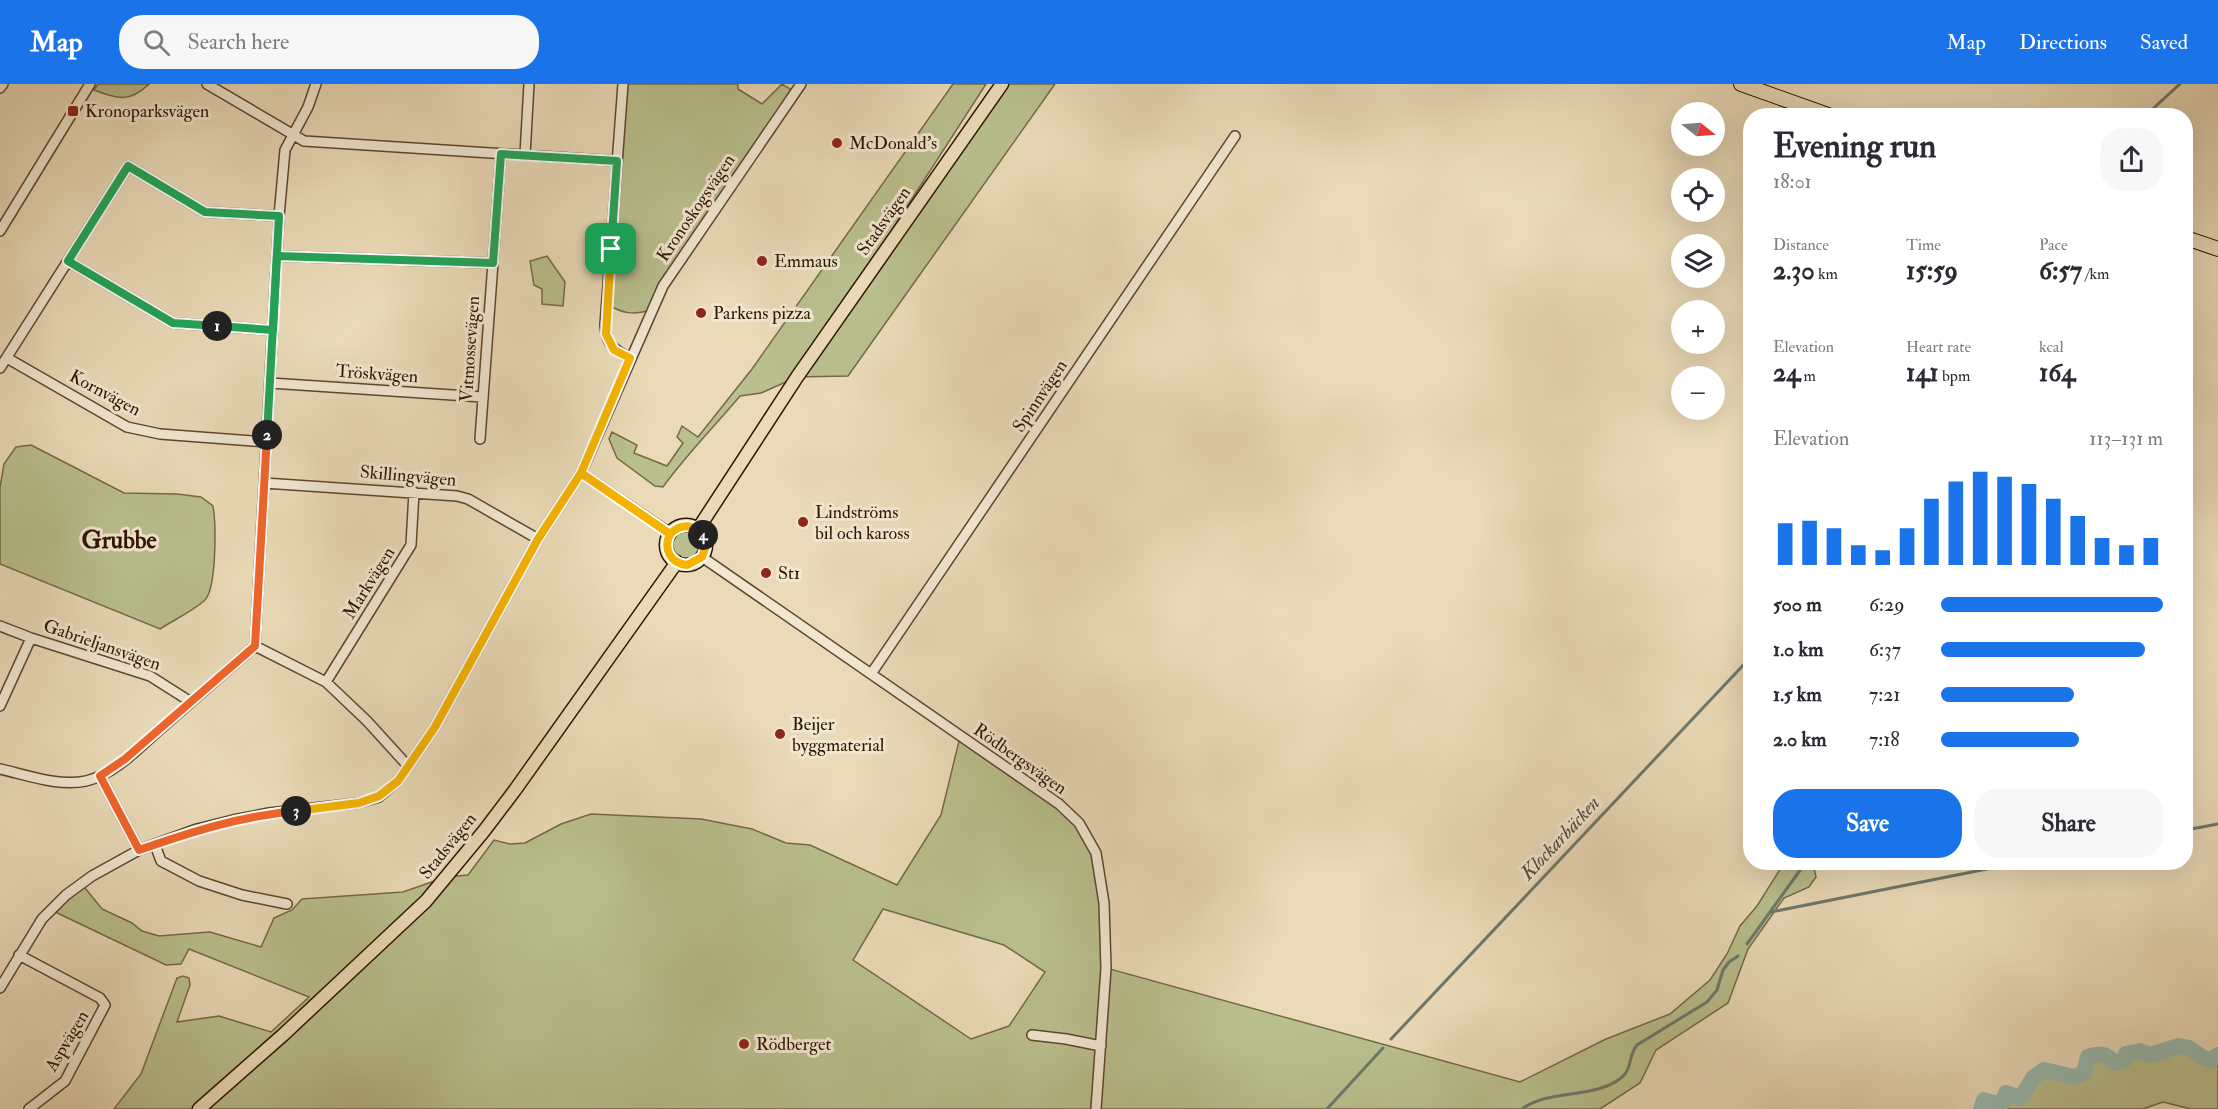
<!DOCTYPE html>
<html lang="en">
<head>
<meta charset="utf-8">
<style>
  :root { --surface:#fff; --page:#f7f7f7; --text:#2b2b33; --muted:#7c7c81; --accent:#1a73e8 }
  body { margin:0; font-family:"IM FELL Double Pica",serif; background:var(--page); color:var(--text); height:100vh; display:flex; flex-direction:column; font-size:22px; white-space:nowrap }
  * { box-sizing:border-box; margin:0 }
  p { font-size:20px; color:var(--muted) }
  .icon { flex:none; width:33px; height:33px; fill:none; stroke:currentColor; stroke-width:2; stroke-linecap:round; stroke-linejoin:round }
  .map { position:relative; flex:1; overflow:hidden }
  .panel { position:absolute; left:1743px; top:24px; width:450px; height:762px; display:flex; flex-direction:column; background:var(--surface); border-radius:24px; box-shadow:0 6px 24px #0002 }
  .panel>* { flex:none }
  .needle { width:39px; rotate:107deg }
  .tools { position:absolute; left:1671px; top:18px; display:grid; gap:12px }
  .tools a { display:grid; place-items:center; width:54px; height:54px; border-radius:50%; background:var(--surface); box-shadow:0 6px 24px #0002; font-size:30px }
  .pin { position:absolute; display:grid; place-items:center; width:51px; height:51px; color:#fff; margin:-26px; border-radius:12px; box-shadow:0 3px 9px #0006 }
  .km { position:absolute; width:30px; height:30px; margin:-15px; border-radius:50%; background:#222; color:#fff; font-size:16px; line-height:30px; text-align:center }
  .round { display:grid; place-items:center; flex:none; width:63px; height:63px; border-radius:24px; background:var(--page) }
  .headline { display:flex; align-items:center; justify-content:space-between; height:102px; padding:0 30px }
  h1 { font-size:33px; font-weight:700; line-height:45px }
  .metrics { display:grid; grid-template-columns:repeat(3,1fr); gap:9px; height:102px; padding:6px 30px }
  .metrics div { display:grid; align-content:center }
  .metrics b { font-size:26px; font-weight:700 }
  .metrics small { font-size:16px; font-weight:400 }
  .metrics p { font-size:16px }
  .chart { height:168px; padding:12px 30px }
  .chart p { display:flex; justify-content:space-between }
  .chart svg { width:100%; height:108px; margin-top:6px; stroke:var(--accent); stroke-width:6 }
  .cta { display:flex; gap:12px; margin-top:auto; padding:12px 30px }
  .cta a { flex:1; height:69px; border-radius:24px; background:var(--accent); color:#fff; font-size:24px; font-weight:700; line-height:69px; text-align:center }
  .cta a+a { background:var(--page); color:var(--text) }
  ul { padding:0 30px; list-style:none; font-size:20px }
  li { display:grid; grid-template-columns:96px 72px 1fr; align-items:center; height:45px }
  li i { height:15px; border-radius:8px; background:var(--accent) }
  header { display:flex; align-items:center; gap:36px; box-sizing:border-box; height:84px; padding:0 30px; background:var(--accent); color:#fff }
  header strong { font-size:28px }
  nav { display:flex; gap:33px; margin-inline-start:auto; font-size:21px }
  .search { width:420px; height:54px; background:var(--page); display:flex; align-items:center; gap:15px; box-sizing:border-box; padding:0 21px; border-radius:24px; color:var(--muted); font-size:22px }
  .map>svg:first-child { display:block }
</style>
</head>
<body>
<header>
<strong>Map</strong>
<div class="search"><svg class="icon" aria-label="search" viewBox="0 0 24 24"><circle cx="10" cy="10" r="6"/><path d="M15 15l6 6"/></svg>Search here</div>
<nav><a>Map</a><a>Directions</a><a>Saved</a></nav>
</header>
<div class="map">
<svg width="2218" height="1025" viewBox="0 0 2218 1025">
  <rect width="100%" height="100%" fill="#eadab7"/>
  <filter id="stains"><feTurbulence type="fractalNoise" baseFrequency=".00333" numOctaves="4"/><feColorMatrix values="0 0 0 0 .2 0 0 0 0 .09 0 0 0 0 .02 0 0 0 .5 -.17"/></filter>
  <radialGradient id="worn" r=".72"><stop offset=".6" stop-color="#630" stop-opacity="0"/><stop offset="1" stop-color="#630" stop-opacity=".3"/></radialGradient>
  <!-- green -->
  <path fill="#b9bf8d" stroke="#736a46" stroke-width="1.5" fill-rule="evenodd" d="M98,0H149C130,19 117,15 94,6Z
    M624,0H738V5L762,20L782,0L795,8L651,226C633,231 623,230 607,220Z
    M953,0H986L810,273L1002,0H1055L848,292L797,293L761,309L740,312C714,343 686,371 663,403L655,402L617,374L609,355L612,348L637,361L634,369L667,382L683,359L677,353L682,342L698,353L752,285Z
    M547,172L565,198L563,222L542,220V205L534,201L530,177Z
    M31,361L124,409L177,410L201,413L213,422C216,440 217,506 204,517C191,528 174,536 160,545L0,480V403L4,380L16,363Z
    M670 461a16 16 0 1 1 32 0a16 16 0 1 1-32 0Z
    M960,653L1079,739L1096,769L1106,884L1520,998L1606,955L1670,930L1710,896L1727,870L1740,842L1757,822L1784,779H1813L1816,793L1809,803L1784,814L1748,865L1728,919L1656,966L1640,999L1600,1025H114L141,990L177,894L183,892L189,894L190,901L177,938L219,932L271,948L309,913L189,865L181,880L166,881L51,826L81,799L102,825L132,839L142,847L159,852L210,848L261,863L274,834L292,826L302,815L403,808L446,793L468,791L494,756L510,760L525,759L561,740L591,730L701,735L752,745L786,759L810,761L897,801L941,731ZM883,825L1004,861L1045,888L1009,942L971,955L853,876Z
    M2179,962C2191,965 2199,972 2211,976L2218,971V1025H2191L2163,1018L2143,1025H1981L1984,1016L1993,1019L2003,1018L2006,1009L2021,1014L2033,994L2044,986L2074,993L2083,989L2088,973C2101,969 2106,969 2115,979L2124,976L2126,970L2140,967L2150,971Z"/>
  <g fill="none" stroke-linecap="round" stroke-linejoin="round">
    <!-- stream -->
    <path stroke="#6d786a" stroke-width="3" d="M2145,32L2180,0
      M2186,746L2218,740
      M1771,828L2022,778
      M1747,860L1806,778
      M1391,955L1750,574
      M1327,1025L1383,964
      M1522,1025C1548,1005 1595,1015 1621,994C1633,985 1628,971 1637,961L1707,918L1717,906L1723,886L1729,878L1738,872"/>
    <!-- river -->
    <path stroke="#98bab1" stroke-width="16" d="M1981,1025L1984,1016L1993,1019L2003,1018L2006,1009L2021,1014L2033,994L2044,986L2074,993L2084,989L2088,973C2100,969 2106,969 2115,979L2124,976L2126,970L2140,967L2150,971L2179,962L2189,964L2202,973L2211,976L2218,971"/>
    <defs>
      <path id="minor" d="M207,0L304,57L617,77
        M623,0L605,241C606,260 614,266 630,274
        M0,4L3,0
        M525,71L529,0
        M0,147L90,0
        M277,172L493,179
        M68,177L173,239L273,246
        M7,274L127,343L160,350L267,358
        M0,284L128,82L205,128L279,132
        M270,299L483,313
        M480,355L501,70
        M581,389L671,450
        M264,399L457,412L468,415L538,455
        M702,473L1059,720L1079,739L1096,769L1104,819L1106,884L1096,1025
        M0,542L31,554L150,592L191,618
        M255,562L326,598L367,637L408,682
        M871,590L1235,52
        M326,598L411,461L414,408
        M0,622L31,554
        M0,685C27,691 59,703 86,697C117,690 142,660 165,641C195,615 225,588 255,562L279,132L285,66L308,23L316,0
        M100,692L139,766
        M155,761L161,777L199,797L242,811L287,820
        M19,871L100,914L105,921L65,997L29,1025
        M0,904L42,835L66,811L92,792L139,766L197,745L233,736L269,729L359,719L379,713L398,697L435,643L538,455L581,389L663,202L801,0
        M1032,951L1066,955L1101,962"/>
      <path id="major" d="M666 461a20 20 0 1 1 40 0a20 20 0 1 1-40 0Z
        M698,445L797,293L1002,0
        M199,1025L283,951L426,817L484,747L515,706L677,478"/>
      <path id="highway" d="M1741,0L1831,32
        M2186,154L2218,165"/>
    </defs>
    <!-- minor casing -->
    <use href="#minor" stroke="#5c462e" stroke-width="12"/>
    <!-- major casing -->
    <use href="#major" stroke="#2d1500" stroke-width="15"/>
    <!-- highway casing -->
    <use href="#highway" stroke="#2d1500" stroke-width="16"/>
    <!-- minor -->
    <use href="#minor" stroke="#f1e7d0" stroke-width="9"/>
    <!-- major -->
    <use href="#major" stroke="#eadab7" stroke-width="12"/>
    <!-- highway -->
    <use href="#highway" stroke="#eadab7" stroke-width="14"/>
  </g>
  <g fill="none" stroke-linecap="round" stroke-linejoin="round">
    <defs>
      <path id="split-1" d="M217,242L273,246L277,172L493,179L501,70L617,77L611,165"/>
      <path id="split-2" d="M217,242L173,239L68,177L128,82L205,128L279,132L267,351"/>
      <path id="split-3" d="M267,351L255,562L125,675L100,692L139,766C191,748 241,732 296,727"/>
      <path id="split-4" d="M296,727L359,719L379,712L398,697L435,643L538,455L581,389L670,450C663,465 670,479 687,481L702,473L706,462L703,451"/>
      <path id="split-5" d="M611,165L606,250L614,266L630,274L581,389L670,450C681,439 693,440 703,451"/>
    </defs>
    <!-- split-1 casing -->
    <use href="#split-1" stroke="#fff" stroke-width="12"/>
    <!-- split-2 casing -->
    <use href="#split-2" stroke="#fff" stroke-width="12"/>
    <!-- split-3 casing -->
    <use href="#split-3" stroke="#fff" stroke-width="12"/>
    <!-- split-4 casing -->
    <use href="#split-4" stroke="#fff" stroke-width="12"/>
    <!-- split-5 casing -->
    <use href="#split-5" stroke="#fff" stroke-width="12"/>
    <!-- split-1 -->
    <use href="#split-1" stroke="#22a559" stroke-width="8"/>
    <!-- split-2 -->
    <use href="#split-2" stroke="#22a559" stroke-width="8"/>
    <!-- split-3 -->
    <use href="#split-3" stroke="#f0652b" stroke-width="8"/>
    <!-- split-4 -->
    <use href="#split-4" stroke="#f5b400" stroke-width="8"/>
    <!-- split-5 -->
    <use href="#split-5" stroke="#f5b400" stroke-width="8"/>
  </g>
  <!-- markers -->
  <g fill="#8f2418" stroke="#f1e7d0" stroke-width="2">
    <rect x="67" y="21" width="12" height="12" rx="3"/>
    <circle cx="837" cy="59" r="6"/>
    <circle cx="762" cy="177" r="6"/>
    <circle cx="701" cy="229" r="6"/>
    <circle cx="803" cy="438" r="6"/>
    <circle cx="766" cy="489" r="6"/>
    <circle cx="780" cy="650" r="6"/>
    <circle cx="744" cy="960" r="6"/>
  </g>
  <g text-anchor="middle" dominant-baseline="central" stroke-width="6" stroke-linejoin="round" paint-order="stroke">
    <!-- poi labels -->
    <g font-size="18" fill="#2d1500" stroke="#f1e7d0" text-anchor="start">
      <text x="85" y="27">Kronoparksvägen</text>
      <text x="849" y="59">McDonald's</text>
      <text x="774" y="177">Emmaus</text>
      <text x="713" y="229">Parkens pizza</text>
      <text x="815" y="428">Lindströms<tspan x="815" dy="21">bil och kaross</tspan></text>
      <text x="778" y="489">St1</text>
      <text x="792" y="640">Beijer<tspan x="792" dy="21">byggmaterial</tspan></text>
      <text x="756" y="960">Rödberget</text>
    </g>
    <!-- street labels -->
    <g font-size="18" fill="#2d1500" stroke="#f1e7d0">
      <text transform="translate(696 124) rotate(-56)">Kronoskogsvägen</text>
      <text transform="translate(884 137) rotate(-55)">Stadsvägen</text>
      <text transform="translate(470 265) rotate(-86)">Vitmossevägen</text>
      <text transform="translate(377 290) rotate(4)">Tröskvägen</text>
      <text transform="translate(105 309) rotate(28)">Kornvägen</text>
      <text transform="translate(1040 312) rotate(-56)">Spinnvägen</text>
      <text transform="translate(408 392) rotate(5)">Skillingvägen</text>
      <text transform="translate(369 499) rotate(-58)">Markvägen</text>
      <text transform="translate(102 561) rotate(19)">Gabrieljansvägen</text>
      <text transform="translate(1020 675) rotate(35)">Rödbergsvägen</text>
      <text transform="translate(448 762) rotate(-51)">Stadsvägen</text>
      <text transform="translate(67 957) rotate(-59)">Aspvägen</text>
    </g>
    <!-- water labels -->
    <g font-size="20" font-style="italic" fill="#524f3e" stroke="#f1e7d0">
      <text transform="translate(1560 754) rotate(-47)">Klockarbäcken</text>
    </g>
    <!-- district labels -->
    <g font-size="24" font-weight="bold" fill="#2d1500" stroke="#f1e7d0">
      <text x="119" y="456">Grubbe</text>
    </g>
  </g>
  <rect width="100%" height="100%" filter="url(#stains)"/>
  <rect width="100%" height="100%" fill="url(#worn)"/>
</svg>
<div class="tools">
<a><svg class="needle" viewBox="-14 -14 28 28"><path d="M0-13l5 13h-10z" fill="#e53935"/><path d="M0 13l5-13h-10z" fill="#7c7c81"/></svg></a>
<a><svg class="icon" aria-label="locate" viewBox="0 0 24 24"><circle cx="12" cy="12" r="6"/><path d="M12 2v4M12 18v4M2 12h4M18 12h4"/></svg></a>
<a><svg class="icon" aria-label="layers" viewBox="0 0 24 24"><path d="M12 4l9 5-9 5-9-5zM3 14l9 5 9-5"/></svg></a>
<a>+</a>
<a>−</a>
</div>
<div class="pin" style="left:611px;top:165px;background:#1e9e55"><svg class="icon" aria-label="arrive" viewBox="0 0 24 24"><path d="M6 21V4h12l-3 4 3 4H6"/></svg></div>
<b class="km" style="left:217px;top:242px">1</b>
<b class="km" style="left:267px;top:351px">2</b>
<b class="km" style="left:296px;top:727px">3</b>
<b class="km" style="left:703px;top:451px">4</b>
<section class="panel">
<div class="headline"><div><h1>Evening run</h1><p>18:01</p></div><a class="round"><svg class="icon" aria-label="share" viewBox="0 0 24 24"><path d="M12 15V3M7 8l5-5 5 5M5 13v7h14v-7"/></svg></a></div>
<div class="metrics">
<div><p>Distance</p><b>2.30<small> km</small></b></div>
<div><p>Time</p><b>15:59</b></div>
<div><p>Pace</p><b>6:57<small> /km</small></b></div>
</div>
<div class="metrics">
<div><p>Elevation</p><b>24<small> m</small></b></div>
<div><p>Heart rate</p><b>141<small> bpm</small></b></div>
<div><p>kcal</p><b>164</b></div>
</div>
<div class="chart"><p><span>Elevation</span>113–131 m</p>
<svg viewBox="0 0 160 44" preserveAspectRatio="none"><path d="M5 44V27M15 44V26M25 44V29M35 44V36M45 44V38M55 44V29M65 44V17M75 44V10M85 44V6M95 44V8M105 44V11M115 44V17M125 44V24M135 44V33M145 44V36M155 44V33"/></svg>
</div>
<ul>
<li><b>500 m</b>6:29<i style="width:100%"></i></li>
<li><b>1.0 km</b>6:37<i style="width:92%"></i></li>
<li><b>1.5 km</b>7:21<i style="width:60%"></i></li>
<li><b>2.0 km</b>7:18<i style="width:62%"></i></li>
</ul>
<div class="cta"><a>Save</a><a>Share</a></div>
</section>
</div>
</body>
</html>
